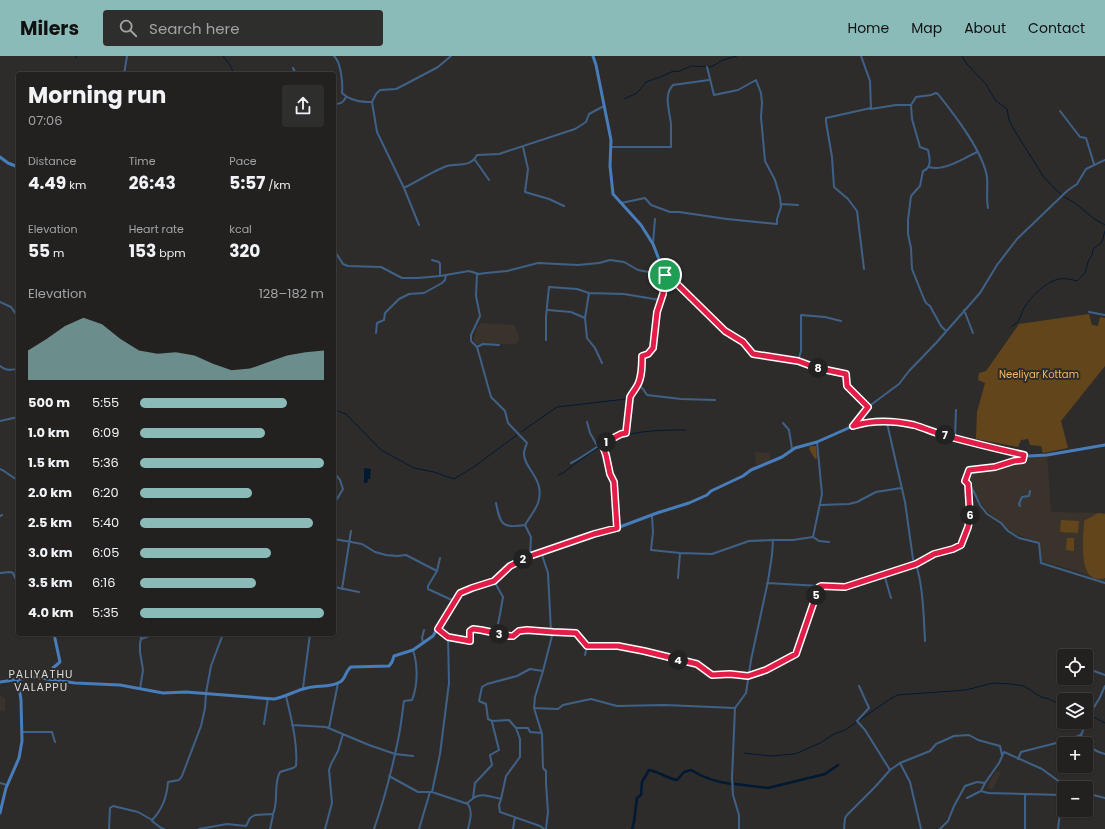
<!DOCTYPE html>
<html lang="en">
<head>
<meta charset="utf-8">
<style>
  :root { --surface:#222120; --page:#2e2e2d; --text:#f1f3f6; --muted:#a2a3a5; --line:#3f3e3e; --accent:#8bbbb9 }
  body { margin:0; font-family:Poppins,sans-serif; background:var(--page); color:var(--text); height:100vh; display:flex; flex-direction:column; font-size:15px; white-space:nowrap }
  * { box-sizing:border-box; margin:0 }
  p { font-size:13px; color:var(--muted) }
  .icon { flex:none; width:22px; height:22px; fill:none; stroke:currentColor; stroke-width:2; stroke-linecap:round; stroke-linejoin:round }
  .map { position:relative; flex:1; overflow:hidden }
  .side { position:absolute; left:16px; top:16px; width:320px; height:564px; display:flex; flex-direction:column; background:var(--surface); border-radius:4px; box-shadow:0 1px 3px #0004,0 0 0 1px var(--line) }
  .side>* { flex:none }
  .fabs { position:absolute; left:1057px; top:593px; display:grid; gap:8px }
  .fabs a { display:grid; place-items:center; width:36px; height:36px; border-radius:4px; background:var(--surface); box-shadow:0 1px 3px #0004,0 0 0 1px var(--line); font-size:20px }
  .pin { position:absolute; display:grid; place-items:center; width:34px; height:34px; color:#fff; margin:-17px; border:2px solid #fff; border-radius:50%; box-shadow:0 1px 4px #0007 }
  .km { position:absolute; width:20px; height:20px; margin:-10px; border-radius:50%; background:#222; color:#fff; font-size:11px; line-height:20px; text-align:center }
  .round { display:grid; place-items:center; flex:none; width:42px; height:42px; border-radius:4px; background:var(--page) }
  .head { display:flex; align-items:center; justify-content:space-between; height:68px; padding:0 12px }
  h1 { font-size:22px; font-weight:700; line-height:30px }
  .metrics { display:grid; grid-template-columns:repeat(3,1fr); gap:6px; height:68px; padding:4px 12px }
  .metrics div { display:grid; align-content:center }
  .metrics b { font-size:17px; font-weight:700 }
  .metrics small { font-size:11px; font-weight:400 }
  .metrics p { font-size:11px }
  .chart { height:112px; padding:8px 12px }
  .chart p { display:flex; justify-content:space-between }
  .chart svg { width:100%; height:72px; margin-top:4px; fill:var(--accent); opacity:.7 }
  ul { padding:0 12px; list-style:none; font-size:13px }
  li { display:grid; grid-template-columns:64px 48px 1fr; align-items:center; height:30px }
  li i { height:10px; border-radius:5px; background:var(--accent) }
  header { display:flex; align-items:center; gap:24px; box-sizing:border-box; height:56px; padding:0 20px; background:var(--accent); color:#111 }
  header strong { font-size:19px }
  nav { display:flex; gap:22px; margin-inline-start:auto; font-size:14px }
  .search { width:280px; height:36px; background:var(--page); display:flex; align-items:center; gap:10px; box-sizing:border-box; padding:0 14px; border-radius:4px; color:var(--muted); font-size:15px }
  .map>svg:first-child { display:block }
</style>
</head>
<body>
<header>
<strong>Milers</strong>
<div class="search"><svg class="icon" aria-label="search" viewBox="0 0 24 24"><circle cx="10" cy="10" r="6"/><path d="M15 15l6 6"/></svg>Search here</div>
<nav><a>Home</a><a>Map</a><a>About</a><a>Contact</a></nav>
</header>
<div class="map">
<svg width="1105" height="773" viewBox="0 0 1105 773">
  <rect width="100%" height="100%" fill="#2e2c2a"/>
  <!-- built -->
  <path fill="#39332c" d="M482,267L515,269L516,275L518,277L519,284L516,288H476L474,285V282L477,271Z
    M755,396L770,397V404L758,409L756,408Z
    M1024,399H1047L1051,456L1105,457V527L1079,516L1042,505L1039,487L1012,476L986,454L965,425L969,415L996,413L1022,406Z
    M0,640H2V642H5V654L3,655H0Z
    M996,715L1001,717L992,734L987,731Z"/>
  <!-- green -->
  <path fill="#63451c" d="M1089,258L1092,269L1098,270L1100,261L1105,262V310L1061,365L1068,392L1043,397L1041,390L1030,389L1028,383L1021,384L1018,391L976,383L977,356L985,327L978,324L979,317L986,315L1019,268Z
    M810,390H816L817,402L815,403L809,393Z
    M1098,457L1105,458V522C1076,531 1084,480 1084,465Z
    M1061,464L1079,465L1078,477L1060,476Z
    M1067,482H1074V495L1066,494Z"/>
  <!-- water -->
  <path fill="#011933" d="M364,412L371,413L370,423H368L367,427H364Z"/>
  <g fill="none" stroke-linecap="round" stroke-linejoin="round">
    <!-- stream -->
    <path stroke="#011933" stroke-width="1" d="M223,0L230,9L234,18
      M962,0L967,8L986,28L995,44L1007,53L1009,64L1013,72L1043,120L1055,133L1064,141L1075,147L1093,162L1105,169
      M75,2L77,0
      M624,43L637,37L646,26L663,20L671,16L680,15L691,10L711,11L723,4L737,0
      M1012,270C1021,266 1020,259 1024,252C1031,240 1045,227 1058,223C1064,222 1071,223 1077,225L1085,217L1088,206L1092,199L1093,193L1102,186L1105,175
      M334,352L335,354L346,358L381,394L414,412L434,416L454,423L475,410L517,379
      M521,376L557,351L626,343
      M558,419L563,417C580,404 598,390 618,382C637,374 666,374 686,374
      M1086,657L1088,658
      M1092,660L1105,667
      M744,697L771,700L794,698L800,696L820,687L834,678L845,674L887,645L897,639L966,634L993,627L1011,628L1024,630L1041,641L1049,643L1064,650"/>
    <!-- canal -->
    <path stroke="#011933" stroke-width="2.5" d="M735,728L768,732L825,718L838,709
      M632,773L634,766L637,742L641,739L642,726L649,714C660,716 666,722 677,724L684,716L691,714C702,721 718,726 731,728"/>
    <!-- street -->
    <path stroke="#406187" stroke-width="2" d="M334,0C341,6 343,28 342,37C351,45 361,46 372,46L376,38L380,34L396,33L404,29L438,11L451,0
      M861,0L870,25L871,53L896,49H911L912,63L920,91L928,94C930,102 932,112 923,115L920,130L911,140L908,164V178L911,192L912,213L924,243L926,247L930,250L941,270L946,275
      M293,12L296,18
      M124,18L127,0
      M372,46L377,76L404,132L419,169
      M334,48C341,48 343,47 346,41
      M911,49L916,41L931,39L936,37L938,38C954,58 983,95 987,121C988,131 986,142 988,152
      M1060,55L1080,81L1086,82L1094,108
      M523,91L528,113L525,136L549,143L564,150
      M611,91H671C671,84 671,76 671,69C670,56 663,39 673,29L709,24
      M475,104L489,124
      M929,111C943,116 965,102 977,96
      M404,132C416,126 435,114 447,110C458,107 470,112 477,99L499,98L575,73L586,66L589,58L604,50
      M621,147L645,142L651,149L670,156H679L727,163L777,168V163L781,151L780,141L775,124L765,105L761,61L762,47L761,37L756,24L738,34L714,39L707,11
      M781,148L798,149
      M653,187L655,163
      M334,197H336L343,208L348,210L381,211L402,222H418L440,220L469,215L479,218L486,217L507,215L538,207L578,209L599,207L610,204L624,206L638,214L665,219L663,237L657,256L653,292L648,298L642,300C642,310 642,322 637,330C635,335 632,337 630,341L626,377C606,382 589,398 571,407
      M432,204L439,206L440,208V220
      M864,213L857,155L848,143L834,131L832,101L826,66V62L871,52
      M477,218L476,240L480,260L471,279V285L477,291L491,341L505,355L508,367L527,387C526,390 524,394 524,397C523,412 546,423 538,447C535,455 529,462 525,469L531,481L530,500
      M589,237L585,262L587,282L595,292L602,307
      M0,246L11,251L18,261
      M548,254L571,256L585,262
      M964,254L973,277
      M1089,256L1105,259
      M376,277L377,267L384,264L385,257L399,243L409,238L424,237L442,227L445,224L446,219
      M546,284V261L549,231L577,233L589,237L624,238L660,244
      M477,291L483,288L499,289
      M798,305L801,295V259L825,261L841,265
      M0,310C6,315 11,314 18,313
      M638,329L643,333L647,339L681,343L715,344
      M868,351L899,328L909,315L936,287L980,237L997,209L1017,183L1067,135L1077,128L1086,113L1105,104
      M0,365L18,361
      M587,366L590,377L598,391
      M783,367L789,374L792,393
      M887,367L905,446L913,503C923,518 924,566 925,585
      M955,381L956,354
      M602,388L606,399L610,418L615,426L617,472
      M1024,399L1023,404L1015,405L995,411L969,414L965,425L974,436L980,449L987,458L1001,467L1008,475L1019,482L1039,487L1041,507L1105,527
      M0,413C7,416 11,421 18,424
      M334,416L340,424L343,433L334,448
      M496,447C500,468 502,473 525,469
      M820,449L849,448L857,446L876,436L901,432
      M1020,450L1019,448L1022,441L1029,440L1030,435
      M0,460L2,459
      M652,460L653,476L651,494L680,497L712,498L749,485L773,484
      M813,481L819,485L829,486
      M334,483L362,488L375,496L386,499L397,500L406,499L437,515L428,530V533L454,545
      M541,496L548,517L551,576
      M437,515L440,502
      M0,517L10,516L13,517L16,524L18,525
      M884,518L891,542
      M678,522L680,497
      M767,527L820,530
      M334,531L359,536
      M342,533L351,475
      M438,573L448,581L449,627L440,698L432,736L468,748C473,756 470,764 468,773
      M140,578L141,583L140,587V596L143,614L140,633
      M496,578L513,580L519,575L527,574L576,577L587,590H618L644,595L697,608L712,619L730,618L748,620L766,614L796,598L819,531L821,530L845,531L916,508L934,498L953,493L961,489L968,471L970,460L968,428
      M448,581L470,585V575L473,573L481,574L496,578L500,558L503,541L494,525
      M141,583L155,578
      M423,586L422,582L424,574
      M585,599L587,590
      M1086,612L1105,619
      M859,630L869,652L857,665L865,674L890,714
      M303,632L310,578
      M534,652L535,641L543,615
      M264,668L268,642
      M292,669L326,671L369,689L395,698L413,700
      M329,672L338,627
      M516,672L509,664L492,665L488,663L486,648L479,645L482,631L487,628L517,620L530,613L543,615L553,576
      M22,676H52L55,686
      M1081,679C1087,689 1093,695 1105,698
      M1018,703L1021,696L1068,684L1081,679L1091,656L1099,643L1105,630
      M900,707L910,726L921,773
      M389,720L418,736H432
      M0,727L7,729
      M981,735L985,727
      M1086,737L1105,742
      M473,742L475,727L492,709L490,699L499,694L492,666
      M967,742L981,735L988,737L1062,739
      M501,743L499,749L500,756L540,770L544,773
      M467,747C470,745 472,743 475,741C483,737 492,741 501,743L506,720L520,701V683L516,672H528L530,676L542,677
      M152,765L161,772L164,773
      M109,773L110,752L113,750L138,756L152,764C162,754 167,740 168,726L179,724L182,720L201,670L205,652L206,637L211,610L223,578
      M199,773L227,768L246,770L250,762L255,759L273,758C279,745 273,728 280,716L293,712L296,710C298,687 291,662 286,640
      M270,773L273,759
      M325,773L332,747L329,714L331,708L338,695L343,678
      M374,773C384,744 392,714 398,684C401,671 402,658 404,645L412,644C418,629 418,609 413,594
      M419,773L430,736
      M513,773L515,761
      M546,773L548,756L546,727V715L543,712L542,678L534,652L558,653L563,649L591,643L617,650L665,649L735,652
      M739,773V759L733,739L732,722L735,652L746,637L751,604L768,525L772,499L773,484H793L813,481L822,438L817,386
      M844,773L845,762L847,759L875,731L890,714L900,707L930,695L936,688L954,680L969,679L978,684L1000,690L1002,699
      M940,773L948,765L954,750L965,730L977,726L985,727L999,707L1004,696L1042,713L1068,732
      M1025,773V738
      M1058,773L1062,739L1064,736"/>
    <!-- secondary -->
    <path stroke="#477dba" stroke-width="3" d="M593,0L596,9L611,84L610,110L613,138L641,169L653,188L665,219L671,222L725,275L743,286L753,298L798,305L817,312L847,318V330L868,351L854,369
      M0,101L8,107L18,111
      M52,624L53,612L60,606L54,578
      M0,626L34,621L75,627L120,629L163,637L186,636L274,643C286,641 296,634 307,632C318,629 330,632 340,626C346,623 345,615 351,611L389,610L392,606L394,600L413,594L433,580L459,537L472,532L494,525L510,510L519,505L541,496L617,472L657,457L689,447L707,439L711,435L743,420L751,414L782,401L795,392L817,386L853,370L861,368L894,367L913,369L944,379L1029,400L1047,399L1105,389
      M0,757L6,732L19,702L22,685L21,644L18,623"/>
  </g>
  <g fill="none" stroke-linecap="round" stroke-linejoin="round">
    <defs>
      <path id="route" d="M665,219L671,222L725,275L743,286L753,298L798,305L817,312L846,318L847,330L868,351L853,370C872,364 895,365 914,369C924,372 933,376 943,379C969,386 997,393 1024,399L1023,404L1014,405L995,411L969,414L965,425L968,428L970,460L968,471L961,489L953,493L934,498L916,508L845,531L821,530L819,531L796,598L766,614L748,620L730,618L712,619L697,608L644,595L618,590H587L576,577L553,576L527,574L519,575L513,580H510L481,574L473,573L470,575V585L448,581L438,573L460,537L472,532L494,525L510,510L530,500L594,478L617,472L614,426L610,418L606,399L602,388L621,378L626,377L630,341C632,337 635,334 637,330C642,322 642,310 642,300L648,298L653,292L657,256L663,238Z"/>
    </defs>
    <!-- route casing -->
    <use href="#route" stroke="#fff" stroke-width="8"/>
    <!-- route -->
    <use href="#route" stroke="#e11d48" stroke-width="5"/>
  </g>
  <g text-anchor="middle" dominant-baseline="central" stroke-width="4" stroke-linejoin="round" paint-order="stroke">
    <!-- park labels -->
    <g font-size="10" fill="#fbb85e" stroke="#2e2c2a">
      <text x="1039" y="318">Neeliyar Kottam</text>
    </g>
    <!-- neighbourhood labels -->
    <g font-size="11" letter-spacing="1" fill="#dddbd8" stroke="#2e2c2a">
      <text x="41" y="618">PALIYATHU<tspan x="41" dy="13">VALAPPU</tspan></text>
    </g>
  </g>
</svg>
<div class="fabs">
<a><svg class="icon" aria-label="locate" viewBox="0 0 24 24"><circle cx="12" cy="12" r="6"/><path d="M12 2v4M12 18v4M2 12h4M18 12h4"/></svg></a>
<a><svg class="icon" aria-label="layers" viewBox="0 0 24 24"><path d="M12 4l9 5-9 5-9-5zM3 14l9 5 9-5"/></svg></a>
<a>+</a>
<a>−</a>
</div>
<div class="pin" style="left:665px;top:219px;background:#1e9e55"><svg class="icon" aria-label="arrive" viewBox="0 0 24 24"><path d="M6 21V4h12l-3 4 3 4H6"/></svg></div>
<b class="km" style="left:606px;top:386px">1</b>
<b class="km" style="left:523px;top:503px">2</b>
<b class="km" style="left:499px;top:578px">3</b>
<b class="km" style="left:678px;top:604px">4</b>
<b class="km" style="left:816px;top:539px">5</b>
<b class="km" style="left:970px;top:459px">6</b>
<b class="km" style="left:945px;top:379px">7</b>
<b class="km" style="left:818px;top:312px">8</b>
<section class="side">
<div class="head"><div><h1>Morning run</h1><p>07:06</p></div><a class="round"><svg class="icon" aria-label="share" viewBox="0 0 24 24"><path d="M12 15V3M7 8l5-5 5 5M5 13v7h14v-7"/></svg></a></div>
<div class="metrics">
<div><p>Distance</p><b>4.49<small> km</small></b></div>
<div><p>Time</p><b>26:43</b></div>
<div><p>Pace</p><b>5:57<small> /km</small></b></div>
</div>
<div class="metrics">
<div><p>Elevation</p><b>55<small> m</small></b></div>
<div><p>Heart rate</p><b>153<small> bpm</small></b></div>
<div><p>kcal</p><b>320</b></div>
</div>
<div class="chart"><p><span>Elevation</span>128–182 m</p>
<svg viewBox="0 0 160 44" preserveAspectRatio="none"><path d="M0 44V26L10 19L20 11L30 6L40 10L50 19L60 26L70 28L80 27L90 29L100 34L110 38L120 37L130 33L140 29L150 27L160 26V44z"/></svg>
</div>
<ul>
<li><b>500 m</b>5:55<i style="width:80%"></i></li>
<li><b>1.0 km</b>6:09<i style="width:68%"></i></li>
<li><b>1.5 km</b>5:36<i style="width:100%"></i></li>
<li><b>2.0 km</b>6:20<i style="width:61%"></i></li>
<li><b>2.5 km</b>5:40<i style="width:94%"></i></li>
<li><b>3.0 km</b>6:05<i style="width:71%"></i></li>
<li><b>3.5 km</b>6:16<i style="width:63%"></i></li>
<li><b>4.0 km</b>5:35<i style="width:100%"></i></li>
</ul>
</section>
</div>
</body>
</html>
